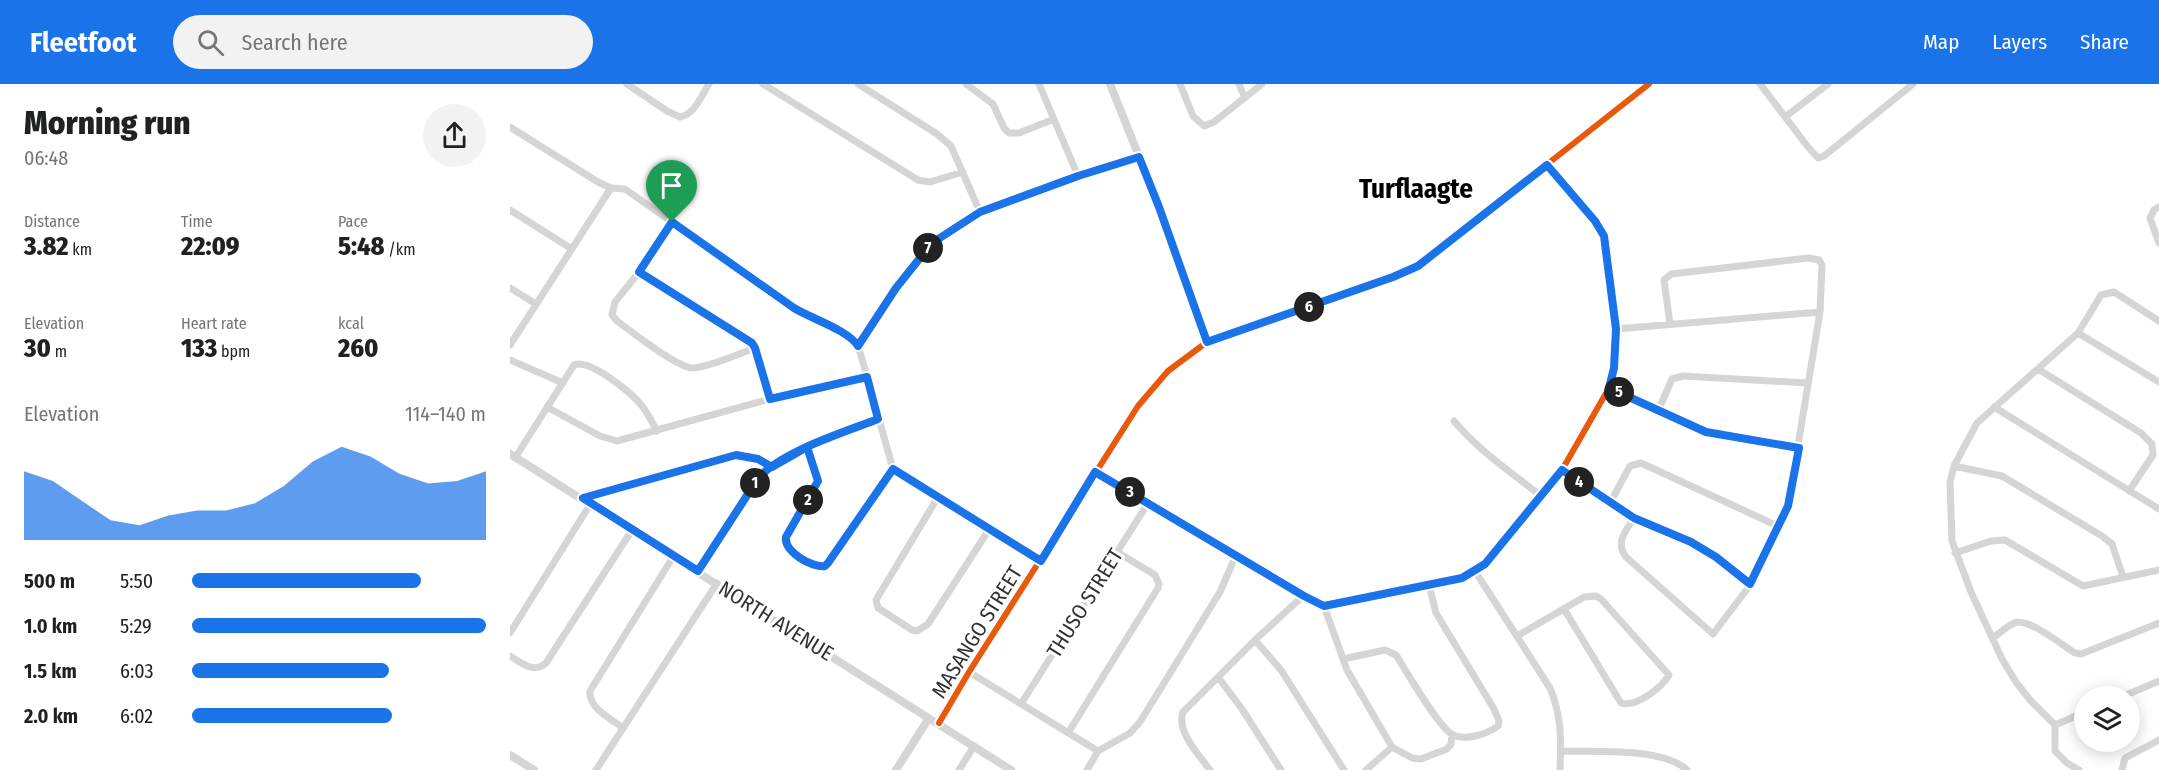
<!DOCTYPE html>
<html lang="en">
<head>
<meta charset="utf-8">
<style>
  :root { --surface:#fff; --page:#f2f2f2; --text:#202124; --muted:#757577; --accent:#1a73e8 }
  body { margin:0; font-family:"Fira Sans Condensed",sans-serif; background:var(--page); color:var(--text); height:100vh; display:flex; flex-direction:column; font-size:22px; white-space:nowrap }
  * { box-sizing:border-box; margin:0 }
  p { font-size:20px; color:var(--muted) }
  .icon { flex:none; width:33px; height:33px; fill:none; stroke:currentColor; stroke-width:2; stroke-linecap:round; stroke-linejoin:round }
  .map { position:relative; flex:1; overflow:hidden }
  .sheet { display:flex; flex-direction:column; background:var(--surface); width:510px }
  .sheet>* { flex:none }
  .tools { position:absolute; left:1564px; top:602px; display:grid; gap:12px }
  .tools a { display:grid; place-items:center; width:66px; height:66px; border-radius:50%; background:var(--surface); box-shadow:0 3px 15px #0003; font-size:30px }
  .pin { position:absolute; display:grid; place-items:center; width:51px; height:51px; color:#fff; margin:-62px -26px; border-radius:50% 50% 50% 0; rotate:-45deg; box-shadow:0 0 6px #0007 }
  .pin .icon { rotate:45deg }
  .km { position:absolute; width:30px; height:30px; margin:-15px; border-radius:50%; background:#222; color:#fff; font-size:16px; line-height:30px; text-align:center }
  .round { display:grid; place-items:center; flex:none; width:63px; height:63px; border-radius:32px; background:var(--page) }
  .headline { display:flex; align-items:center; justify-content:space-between; height:102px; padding:0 24px }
  h1 { font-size:33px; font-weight:800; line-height:45px }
  .stats { display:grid; grid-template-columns:repeat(3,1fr); gap:9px; height:102px; padding:6px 24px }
  .stats div { display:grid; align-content:center }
  .stats b { font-size:26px; font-weight:800 }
  .stats small { font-size:16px; font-weight:400 }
  .stats p { font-size:16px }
  .chart { height:168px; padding:12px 24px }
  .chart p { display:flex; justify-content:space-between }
  .chart svg { width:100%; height:108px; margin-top:6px; fill:var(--accent); opacity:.7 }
  ul { padding:0 24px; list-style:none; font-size:20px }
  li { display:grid; grid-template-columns:96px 72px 1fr; align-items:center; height:45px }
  li i { height:15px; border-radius:8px; background:var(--accent) }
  header { display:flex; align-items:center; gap:36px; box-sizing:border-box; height:84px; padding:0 30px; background:var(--accent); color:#fff }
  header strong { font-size:28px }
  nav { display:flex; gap:33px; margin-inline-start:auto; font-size:21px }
  .search { width:420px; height:54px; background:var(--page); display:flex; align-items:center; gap:15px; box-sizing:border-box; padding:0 21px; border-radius:33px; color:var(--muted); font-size:22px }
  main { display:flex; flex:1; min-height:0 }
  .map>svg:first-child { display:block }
</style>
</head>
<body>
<header>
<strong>Fleetfoot</strong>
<div class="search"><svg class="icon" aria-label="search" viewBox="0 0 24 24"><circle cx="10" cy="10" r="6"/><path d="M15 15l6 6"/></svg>Search here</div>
<nav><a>Map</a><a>Layers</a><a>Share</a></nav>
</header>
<main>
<section class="sheet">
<div class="headline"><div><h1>Morning run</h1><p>06:48</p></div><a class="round"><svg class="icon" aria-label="share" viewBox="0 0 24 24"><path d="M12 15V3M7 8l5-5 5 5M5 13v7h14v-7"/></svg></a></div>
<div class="stats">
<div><p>Distance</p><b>3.82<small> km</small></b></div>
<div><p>Time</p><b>22:09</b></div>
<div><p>Pace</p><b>5:48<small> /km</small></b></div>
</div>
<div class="stats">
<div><p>Elevation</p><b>30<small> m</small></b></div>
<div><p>Heart rate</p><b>133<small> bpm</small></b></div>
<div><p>kcal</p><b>260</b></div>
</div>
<div class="chart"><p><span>Elevation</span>114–140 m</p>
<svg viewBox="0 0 160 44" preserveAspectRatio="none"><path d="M0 44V16L10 20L20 28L30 36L40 38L50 34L60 32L70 32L80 29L90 22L100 12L110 6L120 10L130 17L140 21L150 20L160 16V44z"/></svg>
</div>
<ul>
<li><b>500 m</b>5:50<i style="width:78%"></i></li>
<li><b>1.0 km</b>5:29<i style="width:100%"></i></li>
<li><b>1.5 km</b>6:03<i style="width:67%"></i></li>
<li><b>2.0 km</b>6:02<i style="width:68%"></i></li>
</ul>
</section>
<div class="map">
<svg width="1649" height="686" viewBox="0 0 1649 686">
  <rect width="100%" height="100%" fill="#fff"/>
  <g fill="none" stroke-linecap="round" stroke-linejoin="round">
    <!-- minor -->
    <path stroke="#d5d5d5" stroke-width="7" d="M117,0L157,27L170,33C185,30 191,12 199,0
      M253,0L408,96L420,98L453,88
      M348,0L427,50L441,62L470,128
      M456,0L483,20L494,44L499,49H509L544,35
      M529,0L568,92
      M670,0L683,32L694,42L704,38L752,0
      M729,0L734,12
      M1250,0L1298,63L1308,74L1314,72L1403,0
      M1275,33L1318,0
      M0,43L88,98L101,104L115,105L284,224L300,234L341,253L350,268L383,385L531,478
      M1649,123L1644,126L1640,134L1649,159
      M0,126L62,165
      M162,138L129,188L105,218L102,231L107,237C122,248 167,284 183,284C201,283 228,270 245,264
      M129,188L242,259L245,264L260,315
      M0,204L26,220
      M1106,245L1310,228
      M1568,249L1649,298
      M0,261L101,104
      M348,262L386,204L422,159L470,128L568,92L629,73
      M0,276L53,299
      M1528,285L1631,349L1642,360L1643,371L1619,407
      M1099,304L1196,348L1289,364
      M37,323L90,352L107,357L260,315L357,293
      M1484,323L1649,425
      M1148,327L1162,295L1173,292L1297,299
      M944,337C968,366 1002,389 1031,412
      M297,363L307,397L276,453C274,467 303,484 315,482L318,479L383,385
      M5,374L64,281C79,274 122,309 132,322C138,329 142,339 147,347
      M1444,382L1492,392L1592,452L1602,460L1613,493
      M1052,386L1124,434L1181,458L1206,473L1241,500
      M585,388L793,512L814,522L952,493L975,480L1052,386L1099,304L1104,284L1106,245L1093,152L1085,137L1037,81
      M428,413L366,516L368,524L402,546L407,547L418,540L480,444
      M73,414L226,371L248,375L263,383
      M1100,419L1120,382L1131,379L1270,443
      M1124,434C1115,448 1105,458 1116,473L1203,550L1241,500L1278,422L1310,228L1312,181L1309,176L1299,174L1161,190L1154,196L1160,240
      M1445,469L1481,457L1495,456L1573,502L1649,486
      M188,487L249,393C275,367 333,349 368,335
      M965,487L1040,604C1052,633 1051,655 1050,686
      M814,522L837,586L882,663L902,674L911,675L937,665L941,660L942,651
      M0,549L81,419
      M1007,552L1074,513L1086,512L1091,515L1159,591C1152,603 1126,624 1111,619L1054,525
      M1484,553C1490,549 1497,542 1504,539C1518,533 1552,561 1565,569L1571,570L1649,539
      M745,556L771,586L834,686
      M0,572C12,579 24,590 36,579L122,446
      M833,575L875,566L886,571C897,588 928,643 943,651C956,657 977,650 988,642L989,637L984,625L926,529L919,501
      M459,588L588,667L620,649L630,638L710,508L726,471
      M708,593L732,625L771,686
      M1614,612L1649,597
      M511,620L638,419
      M1545,641L1520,616L1506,598L1492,575L1461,508L1442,457L1440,398L1444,382L1467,339L1568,249L1591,211L1604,208L1649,237
      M1545,641V667L1557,679L1569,686
      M1545,641L1575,628
      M113,644C100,634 79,625 80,607L163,473
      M558,649L648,504L649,500L645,491L607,468
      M1051,667C1084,668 1153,663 1177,686
      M86,686L207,499
      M449,686L464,662
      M577,686L588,667
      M700,686C689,671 666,647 673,628L745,556L793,512
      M856,686L882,663
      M1612,686L1615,674L1649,656"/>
    <!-- tertiary -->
    <path stroke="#d5d5d5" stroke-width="8" d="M600,0L649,122L697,258
      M0,370L501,686
      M429,639L459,588L628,322L658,287L697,258L883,193L908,182L1139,0
      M0,671L24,686
      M386,686L419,634"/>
    <defs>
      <path id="cycleway" d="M585,388L793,512L814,522L952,493L975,480L1052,386L1099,304L1104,284L1106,245L1093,152L1085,137L1037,81
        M429,639L459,588L628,322L658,287L697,258L883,193L908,182L1139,0"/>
    </defs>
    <!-- cycleway casing -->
    <use href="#cycleway" stroke="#fff" stroke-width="10"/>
    <!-- cycleway -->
    <use href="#cycleway" stroke="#e8590c" stroke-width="6"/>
  </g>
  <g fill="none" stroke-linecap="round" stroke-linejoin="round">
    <defs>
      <path id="route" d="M162,138L129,188L242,259L245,264L260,315L357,293L368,335C332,349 276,366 249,393L188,487L73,414L226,371L248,375L262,383L297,363L308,397L276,453C274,468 302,484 315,482L318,479L383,385L531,477L585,388L794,512L814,522L952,494L975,480L1052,386L1124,434L1181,458L1206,473L1240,500L1278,422L1289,364L1196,348L1099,304L1104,284L1106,245L1094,152L1085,137L1037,81L908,182L883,193L697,258L649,123L629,73L568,92L470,128L422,159L386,204L348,262C338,246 302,235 284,224L162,138"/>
    </defs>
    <!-- route casing -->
    <use href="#route" stroke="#fff" stroke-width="12"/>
    <!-- route -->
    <use href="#route" stroke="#1a73e8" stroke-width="8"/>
  </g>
  <g text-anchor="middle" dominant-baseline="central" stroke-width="6" stroke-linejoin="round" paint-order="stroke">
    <!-- street labels -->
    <g font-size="21" fill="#313131" stroke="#fff">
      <text transform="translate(575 519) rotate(-58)">THUSO STREET</text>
      <text transform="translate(266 537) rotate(32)">NORTH AVENUE</text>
      <text transform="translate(467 548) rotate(-58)">MASANGO STREET</text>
    </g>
    <!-- district labels -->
    <g font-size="27" font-weight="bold" fill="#000" stroke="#fff">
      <text x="906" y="105">Turflaagte</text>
    </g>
  </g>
</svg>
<div class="tools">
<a><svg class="icon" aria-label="layers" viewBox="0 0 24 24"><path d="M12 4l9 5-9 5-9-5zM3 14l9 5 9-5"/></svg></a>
</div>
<div class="pin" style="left:162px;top:138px;background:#1e9e55"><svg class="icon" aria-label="arrive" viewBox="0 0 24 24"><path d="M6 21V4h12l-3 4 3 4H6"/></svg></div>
<b class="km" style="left:245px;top:399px">1</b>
<b class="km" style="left:298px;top:416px">2</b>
<b class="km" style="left:620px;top:408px">3</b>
<b class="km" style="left:1069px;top:398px">4</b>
<b class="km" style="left:1109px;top:308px">5</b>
<b class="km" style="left:799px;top:223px">6</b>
<b class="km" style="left:418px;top:164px">7</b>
</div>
</main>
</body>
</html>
